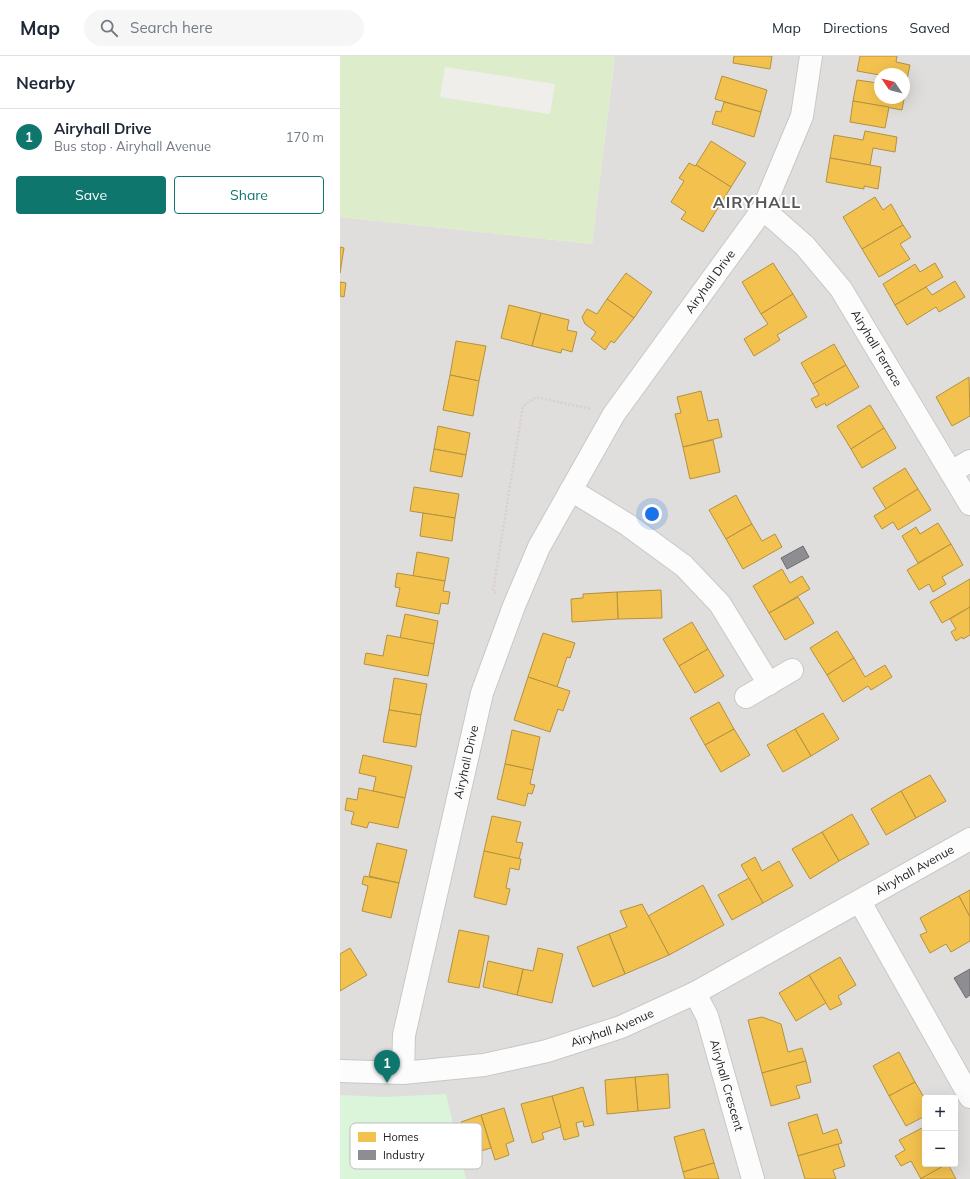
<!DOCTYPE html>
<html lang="en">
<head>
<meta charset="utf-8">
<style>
	body { margin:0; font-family:Mulish,sans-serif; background:#f6f6f7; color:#1f2937 }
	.controls { position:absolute; right:12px; bottom:12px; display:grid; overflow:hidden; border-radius:4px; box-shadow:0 4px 16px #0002 }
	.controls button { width:36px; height:36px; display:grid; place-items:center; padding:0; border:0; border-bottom:1px solid #e0e1e3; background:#fff; color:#1f2937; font:20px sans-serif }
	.compass { position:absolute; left:534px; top:12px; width:36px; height:36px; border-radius:50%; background:#fff; box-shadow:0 4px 16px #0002; rotate:305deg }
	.you { position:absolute; left:312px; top:458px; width:14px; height:14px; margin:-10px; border:3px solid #fff; border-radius:50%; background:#1a73e8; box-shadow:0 0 0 6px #1a73e833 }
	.badge { display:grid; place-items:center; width:26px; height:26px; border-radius:50%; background:#0f766e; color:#fff; font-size:13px; font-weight:700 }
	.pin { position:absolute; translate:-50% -33px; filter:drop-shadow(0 1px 2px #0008) }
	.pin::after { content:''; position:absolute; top:21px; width:14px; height:12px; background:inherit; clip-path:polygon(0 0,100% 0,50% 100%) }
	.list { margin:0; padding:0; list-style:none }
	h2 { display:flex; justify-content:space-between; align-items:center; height:52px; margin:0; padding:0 16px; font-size:17px }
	h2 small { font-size:13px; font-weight:400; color:#747a83 }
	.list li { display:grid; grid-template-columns:26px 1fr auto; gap:12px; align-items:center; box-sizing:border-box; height:56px; padding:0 16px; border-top:1px solid #e0e1e3 }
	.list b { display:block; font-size:15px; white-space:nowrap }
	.list p { margin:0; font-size:13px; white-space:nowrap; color:#747a83 }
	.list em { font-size:13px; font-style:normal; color:#747a83 }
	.actions { display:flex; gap:8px; padding:12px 16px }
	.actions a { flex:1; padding:9px 0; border:1px solid #0f766e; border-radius:4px; text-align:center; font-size:14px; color:#0f766e }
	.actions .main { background:#0f766e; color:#fff }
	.icon { flex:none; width:22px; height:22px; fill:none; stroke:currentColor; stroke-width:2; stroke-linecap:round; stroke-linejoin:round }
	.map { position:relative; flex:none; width:630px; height:1123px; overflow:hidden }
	header { display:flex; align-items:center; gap:24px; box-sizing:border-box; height:56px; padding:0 20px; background:#fff; border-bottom:1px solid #e0e1e3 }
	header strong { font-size:19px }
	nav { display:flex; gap:22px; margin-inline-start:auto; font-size:14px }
	.search { width:280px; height:36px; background:#f6f6f7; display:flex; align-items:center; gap:10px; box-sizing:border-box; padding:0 14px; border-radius:22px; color:#747a83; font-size:15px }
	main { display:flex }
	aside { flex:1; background:#fff }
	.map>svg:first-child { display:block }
	.residential { fill:#dfdedc; fill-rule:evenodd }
	.grass { fill:#ddeccb; fill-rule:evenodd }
	.park { fill:#daf5da }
	.homes { fill:#f2c14e; stroke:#b49141 }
	.industry { fill:#8d8d92; stroke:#6d6d70 }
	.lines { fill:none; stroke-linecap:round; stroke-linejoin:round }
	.minor-casing { stroke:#c9c8c7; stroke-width:24 }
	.path { stroke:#dccecd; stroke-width:2.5; stroke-dasharray:2 2; stroke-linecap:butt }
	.minor { stroke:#fdfcfc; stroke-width:22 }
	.labels { text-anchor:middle; stroke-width:4; stroke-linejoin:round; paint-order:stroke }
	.street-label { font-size:12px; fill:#222; stroke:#fff }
	.district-label { font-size:16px; font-weight:bold; letter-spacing:1px; fill:#555; stroke:#fff }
	.key { fill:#fff; stroke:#bdbdbd; stroke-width:1 }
	.key-label { font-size:11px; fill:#222 }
</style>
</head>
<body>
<header>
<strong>Map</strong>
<div class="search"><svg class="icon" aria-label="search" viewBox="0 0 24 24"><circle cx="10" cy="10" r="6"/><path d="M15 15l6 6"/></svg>Search here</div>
<nav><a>Map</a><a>Directions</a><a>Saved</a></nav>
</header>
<main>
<aside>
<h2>Nearby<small></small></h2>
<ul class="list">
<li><span class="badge">1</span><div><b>Airyhall Drive</b><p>Bus stop · Airyhall Avenue</p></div><em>170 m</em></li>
</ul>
<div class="actions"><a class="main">Save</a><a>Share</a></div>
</aside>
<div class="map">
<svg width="630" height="1123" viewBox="0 0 630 1123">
	<rect width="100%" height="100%" fill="#f0eeeb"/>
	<path class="residential" d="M275 0H630V1123H0V161L252 188ZM540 18H564V42H540ZM585 1042H615V1108H585Z"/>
	<path class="grass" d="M0 0H275L252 188 0 161ZM105 11 215 28 210 58 100 41Z"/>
	<path class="park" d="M106 1038 126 1123H0V1039L46 1041Z"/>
	<g class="homes">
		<path d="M394 0H432L430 13 393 7Z"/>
		<path d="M520 0H557L556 6 570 9 567 23H564V18L540 19 517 15Z"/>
		<path d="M382 20 427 34 421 56 375 43Z"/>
		<path d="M539 22H540V42H564V26L567 27 562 54 513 45 517 24 538 27Z"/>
		<path d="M513 45 549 51 545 72 510 66Z"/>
		<path d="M384 46 421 56 414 81 372 68 376 55 381 56Z"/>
		<path d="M525 75 557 81 555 96 533 92 530 109 490 102 494 79 523 84Z"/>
		<path d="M371 85 406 107 391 131 356 109Z"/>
		<path d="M490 102 541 111 538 133 524 130V133L486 126Z"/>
		<path d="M349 107 355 110 356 109 391 131 363 176 341 163 346 156 331 146 344 125 339 122Z"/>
		<path d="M535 141 543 154 551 148 563 169 522 193 503 161Z"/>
		<path d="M563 169 571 181 560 188 570 203 539 221 522 193Z"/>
		<path d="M0 191 4 192 0 217Z"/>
		<path d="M433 207 453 238 421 258 402 226Z"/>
		<path d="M595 207 603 221 555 249 543 228 575 208 580 216Z"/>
		<path d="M286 217 312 236 294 262 267 243Z"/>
		<path d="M615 225 625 241 599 256 596 251 567 269 555 249 586 231 592 239Z"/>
		<path d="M0 226 6 227 4 241 0 240Z"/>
		<path d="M453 238 467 261 437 279 440 284 414 300 404 283 428 268 421 258Z"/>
		<path d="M267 243 294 262 274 287 271 285 265 294 251 283 256 276 245 268 242 261 247 253 257 258Z"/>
		<path d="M169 249 201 257 192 290 161 282Z"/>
		<path d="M201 257 229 264 227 274 237 276 232 296 222 293 221 297 192 290Z"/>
		<path d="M116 285 146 290 139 325 110 319Z"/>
		<path d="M494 288 506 309 473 328 461 307Z"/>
		<path d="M506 309 519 331 486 350 485 347 476 352 471 343 479 339 473 328Z"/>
		<path d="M110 319 139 325 133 360 103 354Z"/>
		<path d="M629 321 630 360 612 370 596 341Z"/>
		<path d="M361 335 368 365 378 363 382 381 343 391 335 358 341 357 337 341Z"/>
		<path d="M530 349 544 372 511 393 497 370Z"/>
		<path d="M98 370 130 377 126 399 94 393Z"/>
		<path d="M544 372 556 392 522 412 511 393Z"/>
		<path d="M373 384 380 416 350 423 343 391Z"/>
		<path d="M94 393 126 399 122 421 90 415Z"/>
		<path d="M565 412 578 433 546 453 533 432Z"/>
		<path d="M74 431 119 438 115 462 70 455Z"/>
		<path d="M578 433 591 454 558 474 553 466 542 473 534 460Z"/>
		<path d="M396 439 412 468 386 483 369 454Z"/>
		<path d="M83 457 115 462 112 485 80 480Z"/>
		<path d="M598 467 611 488 578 507 562 480 576 471 580 478Z"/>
		<path d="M412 468 422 485 435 478 442 491 403 513 386 483Z"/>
		<path d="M611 488 623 509 602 521 606 528 593 536 589 528 579 534 567 514Z"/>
		<path d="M77 496 109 502 105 525 73 520Z"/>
		<path d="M442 513 450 527 462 520 470 533 429 557 413 530Z"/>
		<path d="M57 517 105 525 103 535 110 536 108 548 101 547 99 558 56 550 60 532 55 531Z"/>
		<path d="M630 523V551L602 567 590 546Z"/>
		<path d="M321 534 322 562 278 563 277 536Z"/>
		<path d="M277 536 278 563 232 566 231 543 243 542V538Z"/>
		<path d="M458 541 474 567 445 584 429 557Z"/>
		<path d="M630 551V579L623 583 622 581 616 585 611 576 616 573 610 563Z"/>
		<path d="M65 558 98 565 94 588 60 582Z"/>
		<path d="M352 566 368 593 339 610 323 583Z"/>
		<path d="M497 575 514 602 487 619 470 592Z"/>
		<path d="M203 577 235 587 230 602 227 601 217 631 188 621Z"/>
		<path d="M47 579 94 588 88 620 24 608 26 597 43 600Z"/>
		<path d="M368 593 384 620 355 637 339 610Z"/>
		<path d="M514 602 525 621 545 609 552 621 531 634 528 630 503 646 487 619Z"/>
		<path d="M188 621 230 635 223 655 218 653 210 676 174 664Z"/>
		<path d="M54 622 87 628 81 659 49 654Z"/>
		<path d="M379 646 394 673 365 689 350 662Z"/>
		<path d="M49 654 81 659 76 691 43 686Z"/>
		<path d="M483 657 499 683 471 700 455 673Z"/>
		<path d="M394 673 410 699 381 716 365 689Z"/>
		<path d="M455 673 471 700 443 716 427 689Z"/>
		<path d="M172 674 200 681 193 714 165 708Z"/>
		<path d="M23 699 72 710 65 742 33 735 36 721 19 717Z"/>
		<path d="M165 708 193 714 190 728 195 729 192 738 188 737 185 750 157 743Z"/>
		<path d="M590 719 606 745 576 762 561 735Z"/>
		<path d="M19 732 65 742 58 772 29 766 27 772 11 768 14 756 5 754 7 742 17 744Z"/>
		<path d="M561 735 576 762 546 779 531 753Z"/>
		<path d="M512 758 529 788 499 805 482 776Z"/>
		<path d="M152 760 181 766 176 786 183 787 179 803 144 795Z"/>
		<path d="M482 776 499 805 470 823 452 793Z"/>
		<path d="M37 787 67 794 59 827 29 820Z"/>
		<path d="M144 795 181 803 179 814 170 812 166 832 170 833 166 849 134 841Z"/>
		<path d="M415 801 422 815 439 805 453 830 423 847 401 809Z"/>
		<path d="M24 820 59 827 51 862 22 855 28 830 22 828Z"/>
		<path d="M409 822 423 847 392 864 378 839Z"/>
		<path d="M363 829 384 869 329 899 308 860Z"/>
		<path d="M630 834V861L619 840Z"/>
		<path d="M619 840 630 861V885L611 896 606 888 590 897 580 879 587 876 580 862Z"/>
		<path d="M302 848 329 899 285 918 269 878 287 871 280 855Z"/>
		<path d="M119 874 149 880 139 932 108 926Z"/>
		<path d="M269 878 285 918 253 931 237 891Z"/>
		<path d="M10 892 27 919 0 935V898Z"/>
		<path d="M198 892 223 898 212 947 177 939 183 913 193 915Z"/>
		<path d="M500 901 516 929 498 940 502 948 490 954 469 919Z"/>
		<path d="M148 905 183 913 177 939 143 931Z"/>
		<path d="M469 919 486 947 456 965 439 937Z"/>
		<path d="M422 961 441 968 448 996 462 992 466 1005 422 1017 408 964Z"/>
		<path d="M559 996 575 1026 549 1040 533 1010Z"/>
		<path d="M466 1005 471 1026 456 1030 460 1042 431 1050 422 1017Z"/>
		<path d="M328 1018 330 1052 298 1055 295 1021Z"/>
		<path d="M295 1021 298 1055 267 1058 265 1024Z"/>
		<path d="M575 1026 585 1043V1060L566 1070 549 1040Z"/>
		<path d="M243 1031 254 1069 244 1071 243 1065 236 1067 239 1080 224 1084 212 1040Z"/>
		<path d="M212 1040 221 1071 202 1077 204 1083 192 1087 181 1048Z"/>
		<path d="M164 1052 174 1085 166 1088 169 1099 155 1104 141 1059Z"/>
		<path d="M477 1058 483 1078 497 1073 502 1087 458 1100 448 1067Z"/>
		<path d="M141 1059 151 1092 131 1098 121 1066Z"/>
		<path d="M582 1072 585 1076V1108H607L581 1123 571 1105 561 1110 555 1100 565 1094 559 1084Z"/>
		<path d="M364 1073 374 1107 343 1116 334 1081Z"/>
		<path d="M498 1088 505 1110 493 1114 496 1123H465L458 1100Z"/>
		<path d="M374 1107 379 1123H345L343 1116Z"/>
		<path d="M608 1108 616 1123H580L607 1108Z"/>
	</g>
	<g class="industry">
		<path d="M463 490 469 501 447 513 441 502Z"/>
		<path d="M630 913V939L626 942 614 922Z"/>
	</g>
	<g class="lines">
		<defs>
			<g id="minor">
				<path id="s1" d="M423 153 465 190 501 233 630 448"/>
				<path d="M611 416 630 405"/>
				<path d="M231 434 288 469 344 510 380 548 429 628"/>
				<path d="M406 641 452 614"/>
				<path d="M520 846 630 1041"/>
				<path id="s2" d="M355 937 367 960 413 1123"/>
				<path id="s3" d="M0 1015 63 1017 144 1009 207 995 281 971 355 937 630 783"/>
				<path id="s4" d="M63 1017 64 979 142 637 174 550 199 491 274 358 423 153 462 60 471 0"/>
			</g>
		</defs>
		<use href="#minor" class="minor-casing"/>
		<path class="path" d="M156 537 153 535 183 350 196 341 251 353"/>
		<use href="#minor" class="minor"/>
	</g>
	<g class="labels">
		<g class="street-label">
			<text dy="4" stroke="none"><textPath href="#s4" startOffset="862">Airyhall Drive</textPath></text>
			<text dy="4" stroke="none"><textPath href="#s1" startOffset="181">Airyhall Terrace</textPath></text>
			<text dy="4" stroke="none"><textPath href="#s4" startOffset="318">Airyhall Drive</textPath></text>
			<text dy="4" stroke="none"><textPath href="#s3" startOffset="620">Airyhall Avenue</textPath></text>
			<text dy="4" stroke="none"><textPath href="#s3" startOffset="278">Airyhall Avenue</textPath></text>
			<text dy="4" stroke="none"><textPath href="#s2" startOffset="98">Airyhall Crescent</textPath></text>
		</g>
		<g class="district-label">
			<text x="417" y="152">AIRYHALL</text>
		</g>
	</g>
	<rect x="10" y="1067" width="132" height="46" rx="6" class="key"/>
	<rect x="18" y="1076" width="18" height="10" fill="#f2c14e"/>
	<rect x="18" y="1094" width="18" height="10" fill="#8d8d92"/>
	<g class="key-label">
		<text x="43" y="1085">Homes</text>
		<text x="43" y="1103">Industry</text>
	</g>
</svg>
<div class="controls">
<button>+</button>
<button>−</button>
</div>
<svg class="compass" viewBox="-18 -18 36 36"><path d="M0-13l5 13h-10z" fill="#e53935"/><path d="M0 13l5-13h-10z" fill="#747a83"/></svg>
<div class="you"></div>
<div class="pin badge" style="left:47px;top:1027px">1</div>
</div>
</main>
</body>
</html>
